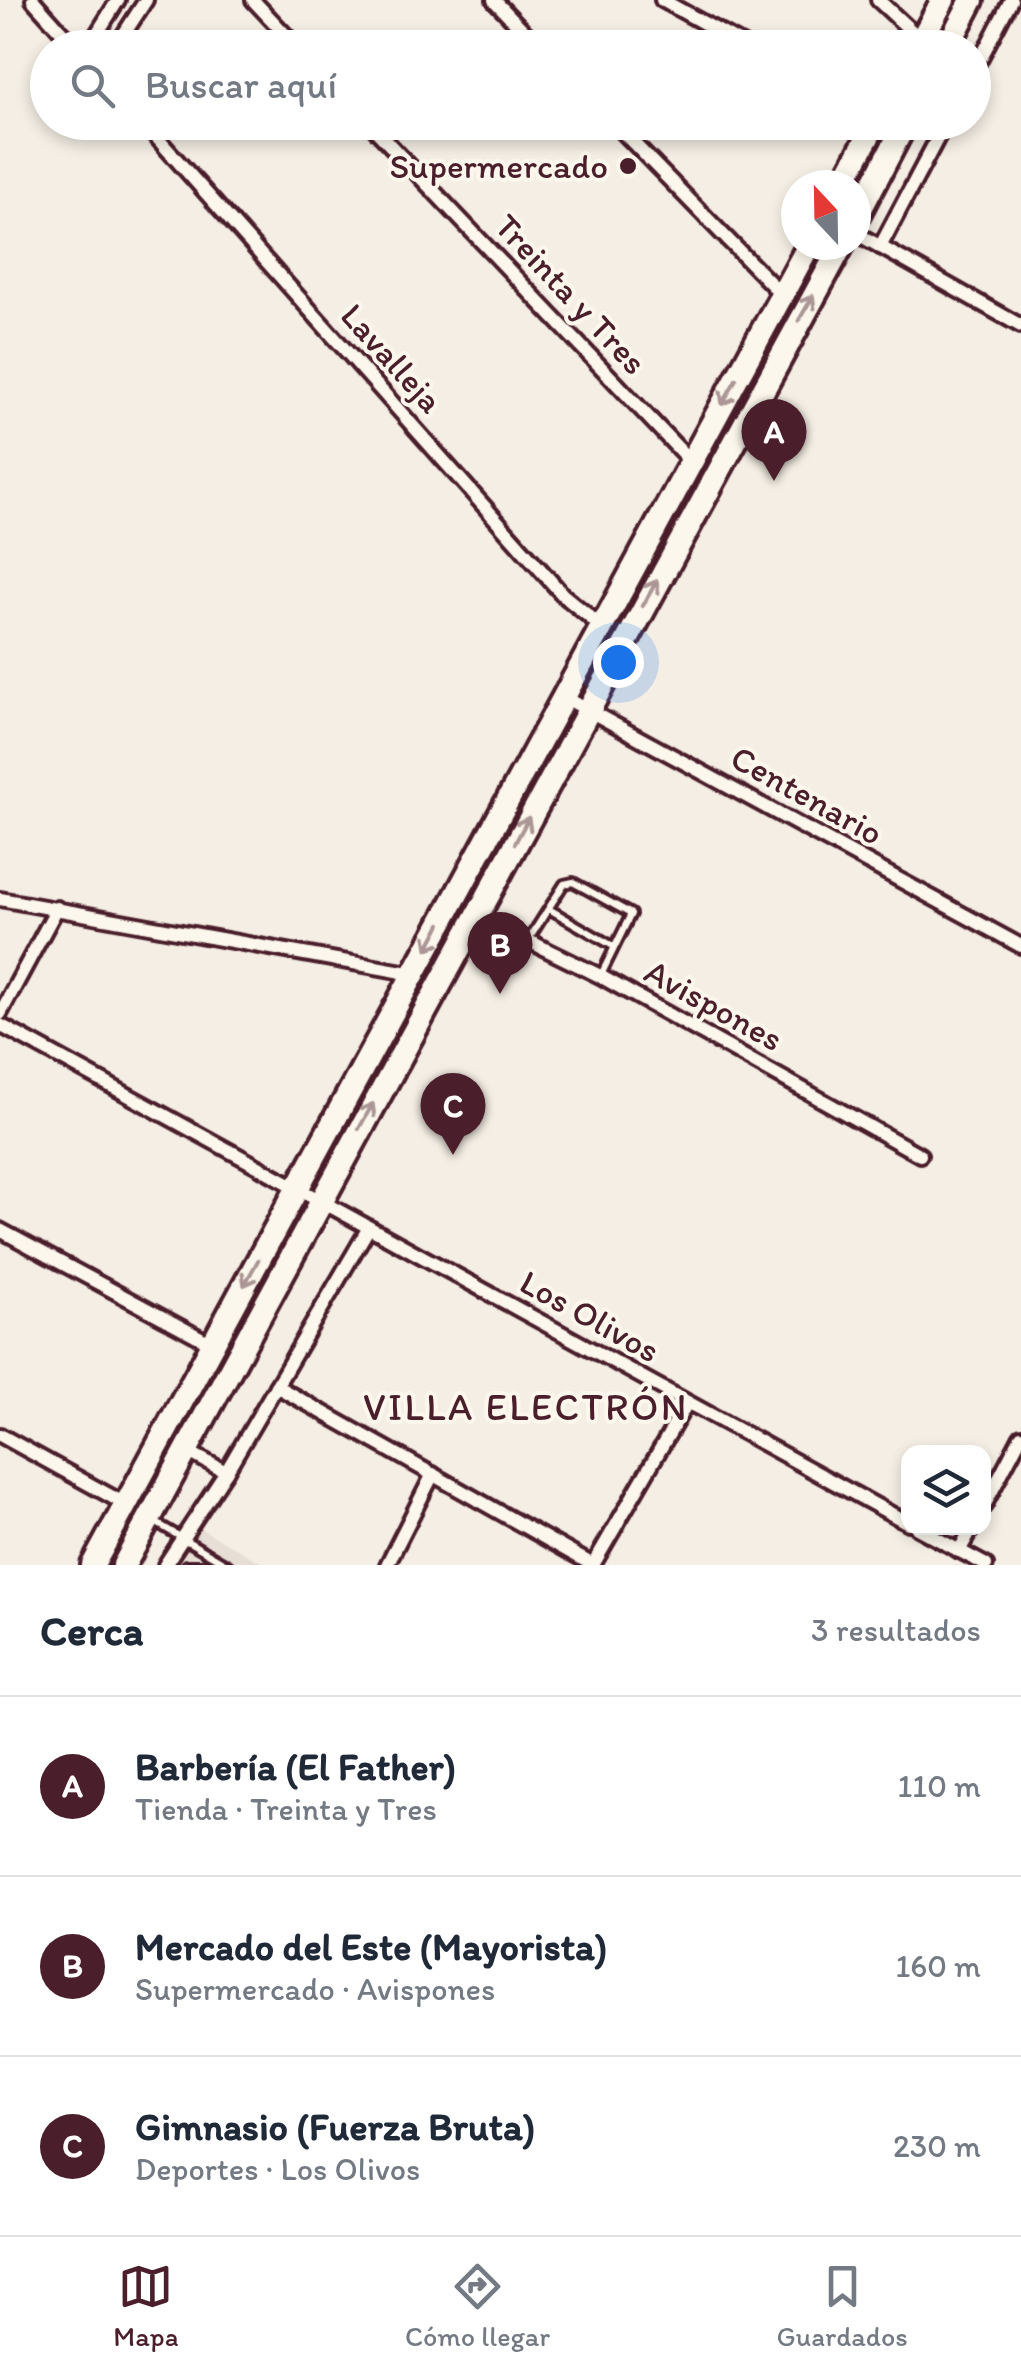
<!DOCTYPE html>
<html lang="es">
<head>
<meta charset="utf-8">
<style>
	body { margin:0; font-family:Itim,sans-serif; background:#f2f2f3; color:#1f2937 }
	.controls { position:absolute; right:30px; bottom:30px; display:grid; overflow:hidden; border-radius:20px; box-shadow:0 5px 15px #0003 }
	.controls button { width:90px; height:90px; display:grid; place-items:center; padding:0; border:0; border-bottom:2px solid #e0e1e3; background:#fff; color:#1f2937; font:50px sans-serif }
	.compass { position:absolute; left:781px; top:170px; width:90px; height:90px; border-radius:50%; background:#fff; box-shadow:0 5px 15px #0003; rotate:338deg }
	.you { position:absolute; left:618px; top:662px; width:35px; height:35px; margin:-25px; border:8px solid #fff; border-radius:50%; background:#1a73e8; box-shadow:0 0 0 15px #1a73e833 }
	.badge { display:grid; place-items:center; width:65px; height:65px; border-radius:50%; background:#4a1f2b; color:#fff; font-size:32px; font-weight:700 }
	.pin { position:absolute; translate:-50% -82px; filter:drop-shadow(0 2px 5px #0008) }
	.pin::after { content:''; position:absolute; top:52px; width:35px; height:30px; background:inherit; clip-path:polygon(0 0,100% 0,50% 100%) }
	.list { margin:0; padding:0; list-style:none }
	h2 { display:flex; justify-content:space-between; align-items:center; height:130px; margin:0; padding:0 40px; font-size:42px }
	h2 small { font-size:32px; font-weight:400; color:#747a83 }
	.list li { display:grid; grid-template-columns:65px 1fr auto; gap:30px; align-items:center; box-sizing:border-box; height:180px; padding:0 40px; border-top:2px solid #e0e1e3 }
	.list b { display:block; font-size:38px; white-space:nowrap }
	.list p { margin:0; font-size:32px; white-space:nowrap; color:#747a83 }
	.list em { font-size:32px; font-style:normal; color:#747a83 }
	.icon { flex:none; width:55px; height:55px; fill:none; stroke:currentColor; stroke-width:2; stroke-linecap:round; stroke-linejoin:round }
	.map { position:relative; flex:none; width:1021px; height:1565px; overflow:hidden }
	.search { position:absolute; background:#fff; box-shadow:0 5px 15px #0003; left:30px; right:30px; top:30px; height:110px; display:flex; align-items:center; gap:25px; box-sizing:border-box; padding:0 35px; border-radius:55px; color:#747a83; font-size:38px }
	.sheet { height:670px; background:#fff }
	nav { display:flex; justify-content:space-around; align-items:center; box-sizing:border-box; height:140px; border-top:2px solid #e0e1e3; background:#fff; font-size:28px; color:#747a83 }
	nav a { display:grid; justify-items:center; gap:5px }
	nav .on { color:#4a1f2b }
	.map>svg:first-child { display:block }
	.built { fill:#e7dfd6 }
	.green { fill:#dbd0c9; stroke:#92787a; stroke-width:2.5 }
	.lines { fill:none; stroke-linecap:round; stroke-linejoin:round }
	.lane-casing { stroke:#4a1f2b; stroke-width:14 }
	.street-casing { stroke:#4a1f2b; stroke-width:20 }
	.highway-casing { stroke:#4a1f2b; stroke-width:30 }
	.lane { stroke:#fbf7ec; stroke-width:6 }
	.street { stroke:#fbf7ec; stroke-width:12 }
	.highway { stroke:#fbf7ec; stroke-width:22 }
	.oneway { stroke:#ab9695 }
	.poi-dot { fill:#4a1f2b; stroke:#fbf7ec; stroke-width:4 }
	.labels { text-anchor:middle; stroke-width:8; stroke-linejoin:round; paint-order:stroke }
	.poi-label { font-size:35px; fill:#4a1f2b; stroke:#fbf7ec; text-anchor:end }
	.street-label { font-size:35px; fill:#4a1f2b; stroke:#fbf7ec }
	.neighbourhood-label { font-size:38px; letter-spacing:2.5px; fill:#4a1f2b; stroke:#fbf7ec }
</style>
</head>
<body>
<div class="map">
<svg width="1021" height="1565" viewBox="0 0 1021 1565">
	<rect width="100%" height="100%" fill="#f4eee4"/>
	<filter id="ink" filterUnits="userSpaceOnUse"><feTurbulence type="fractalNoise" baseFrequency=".01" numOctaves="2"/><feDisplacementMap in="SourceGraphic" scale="20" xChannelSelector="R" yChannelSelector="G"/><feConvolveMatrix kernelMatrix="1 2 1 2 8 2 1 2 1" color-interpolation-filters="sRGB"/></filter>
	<g filter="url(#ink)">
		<path class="built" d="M194 1525 266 1565H172Z"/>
		<g class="green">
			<path d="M819 245H829L592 681 680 503Z"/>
			<path d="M553 743 552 756 329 1161 397 1035 423 974Z"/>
			<path d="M232 1330 200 1404 113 1565H102Z"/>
		</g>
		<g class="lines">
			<defs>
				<g id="lane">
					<path d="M549 909 613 946"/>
					<path d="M529 939 564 884 573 882 631 914 601 975"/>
					<path d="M155 1522 228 1565"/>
					<path d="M186 1565H202"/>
				</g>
				<g id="street">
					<path d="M33 0 76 48"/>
					<path d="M253 0 298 48"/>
					<path d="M494 0 540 48"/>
					<path d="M662 0 749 48"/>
					<path d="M878 0 921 40"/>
					<path d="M88 48 118 0"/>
					<path d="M115 48 146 0"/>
					<path d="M974 71 1011 0"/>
					<path d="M143 122 563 595 602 627"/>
					<path d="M368 122 691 462"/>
					<path d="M613 122 782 295"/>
					<path d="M856 233 1021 326"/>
					<path d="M880 247 946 122"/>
					<path d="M564 697 1021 946"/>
					<path d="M0 899 414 974"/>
					<path d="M476 915 600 976 920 1155"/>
					<path d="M0 1014 57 908"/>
					<path d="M0 1025 908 1523"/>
					<path d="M0 1230 212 1344"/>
					<path d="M276 1386 593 1565"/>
					<path d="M0 1435 125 1504"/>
					<path d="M185 1450 226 1472"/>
					<path d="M984 1506 1021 1436"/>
					<path d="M917 1528 986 1565"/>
					<path d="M959 1551 972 1528"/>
					<path d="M165 1565 226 1472 368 1229"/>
					<path d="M387 1565 433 1474"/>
					<path d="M593 1565 687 1403"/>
				</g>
				<g id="highway">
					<path d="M917 48 943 0"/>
					<path d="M947 48 972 0"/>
					<path d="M842 185 876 122"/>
					<path d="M856 218 906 122"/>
					<path d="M93 1565 809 245"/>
					<path d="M124 1565 842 245"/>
				</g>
			</defs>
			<use href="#lane" class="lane-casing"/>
			<use href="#street" class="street-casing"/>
			<use href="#highway" class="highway-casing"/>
			<use href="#lane" class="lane"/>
			<use href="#street" class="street"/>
			<use href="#highway" class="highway"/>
		</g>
		<defs><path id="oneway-shaft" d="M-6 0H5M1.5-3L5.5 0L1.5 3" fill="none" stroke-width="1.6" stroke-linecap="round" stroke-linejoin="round" transform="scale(2.5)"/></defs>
		<g class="oneway">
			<use href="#oneway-shaft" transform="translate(806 308) rotate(-60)"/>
			<use href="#oneway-shaft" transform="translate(729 392) rotate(119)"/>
			<use href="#oneway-shaft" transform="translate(650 593) rotate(-61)"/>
			<use href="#oneway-shaft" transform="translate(522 830) rotate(-62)"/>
			<use href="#oneway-shaft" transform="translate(434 937) rotate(118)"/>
			<use href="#oneway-shaft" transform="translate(366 1116) rotate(-61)"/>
			<use href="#oneway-shaft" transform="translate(251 1273) rotate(119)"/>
		</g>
	</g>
	<circle class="poi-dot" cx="628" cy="166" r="10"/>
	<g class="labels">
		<g class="poi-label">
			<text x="608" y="178">Supermercado</text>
		</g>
		<g class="street-label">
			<text transform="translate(571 294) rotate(47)" y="12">Treinta y Tres</text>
			<text transform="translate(392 358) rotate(48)" y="12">Lavalleja</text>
			<text transform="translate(807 795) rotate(29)" y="12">Centenario</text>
			<text transform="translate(714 1005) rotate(29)" y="12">Avispones</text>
			<text transform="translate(590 1316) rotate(29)" y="12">Los Olivos</text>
		</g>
		<g class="neighbourhood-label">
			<text x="526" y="1420">VILLA ELECTRÓN</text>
		</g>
	</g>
</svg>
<div class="controls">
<button><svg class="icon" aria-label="layers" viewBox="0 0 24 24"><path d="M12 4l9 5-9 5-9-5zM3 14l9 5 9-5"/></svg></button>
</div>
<svg class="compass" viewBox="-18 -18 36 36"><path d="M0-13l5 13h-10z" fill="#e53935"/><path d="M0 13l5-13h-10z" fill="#747a83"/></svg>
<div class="you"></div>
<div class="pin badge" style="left:774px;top:481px">A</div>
<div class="pin badge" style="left:500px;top:994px">B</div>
<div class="pin badge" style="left:453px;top:1155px">C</div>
<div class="search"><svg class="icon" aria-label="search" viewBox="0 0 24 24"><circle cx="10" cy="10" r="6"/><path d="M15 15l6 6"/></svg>Buscar aquí</div>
</div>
<section class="sheet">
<h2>Cerca<small>3 resultados</small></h2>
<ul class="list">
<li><span class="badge">A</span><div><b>Barbería (El Father)</b><p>Tienda · Treinta y Tres</p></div><em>110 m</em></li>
<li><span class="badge">B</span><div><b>Mercado del Este (Mayorista)</b><p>Supermercado · Avispones</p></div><em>160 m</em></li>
<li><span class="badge">C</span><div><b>Gimnasio (Fuerza Bruta)</b><p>Deportes · Los Olivos</p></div><em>230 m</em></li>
</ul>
</section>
<nav>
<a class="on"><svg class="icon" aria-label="map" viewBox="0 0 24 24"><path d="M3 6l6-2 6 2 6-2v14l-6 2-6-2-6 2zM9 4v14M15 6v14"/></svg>Mapa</a>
<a><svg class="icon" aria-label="directions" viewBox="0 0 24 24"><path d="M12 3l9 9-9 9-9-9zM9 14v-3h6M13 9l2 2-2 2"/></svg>Cómo llegar</a>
<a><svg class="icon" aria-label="saved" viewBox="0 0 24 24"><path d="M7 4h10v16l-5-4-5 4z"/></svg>Guardados</a>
</nav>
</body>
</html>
